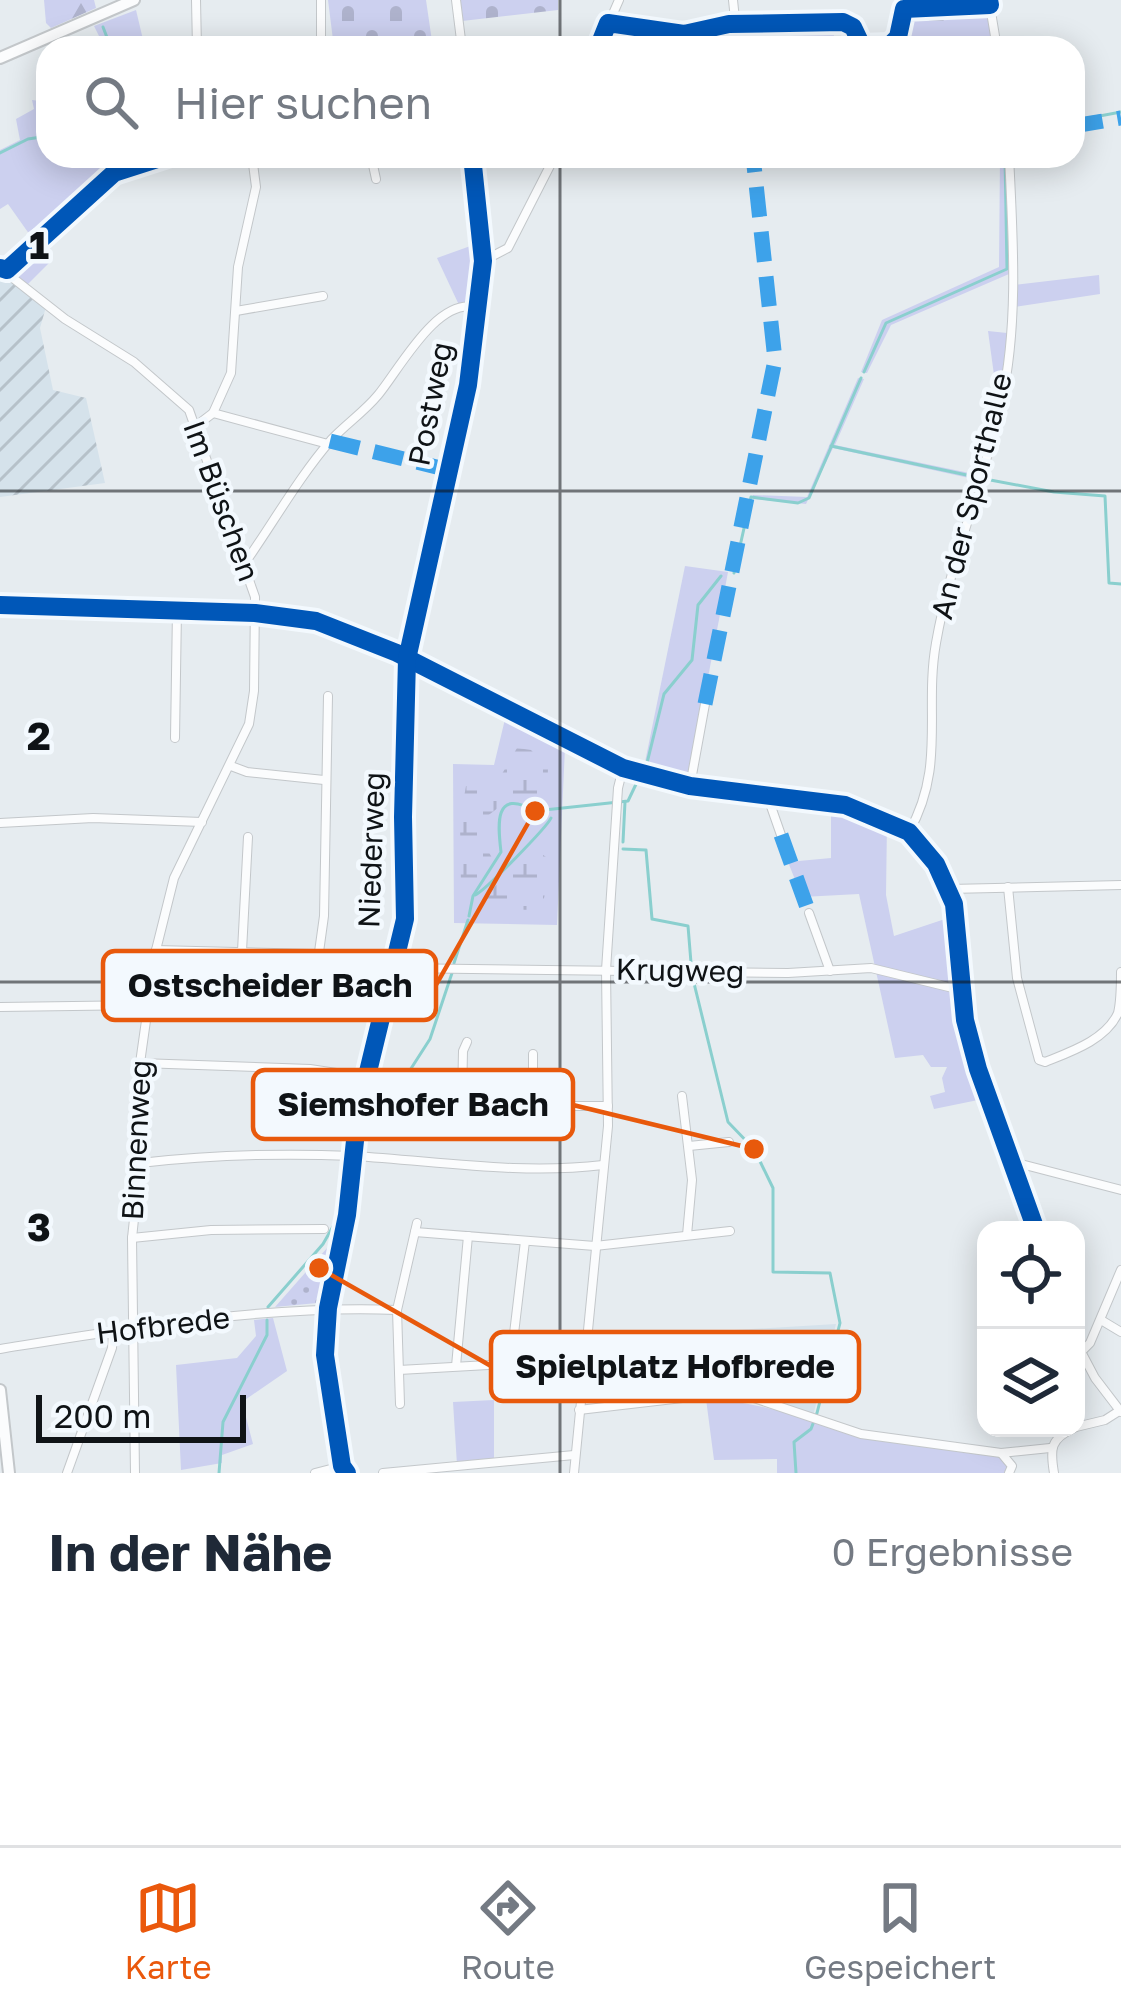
<!DOCTYPE html>
<html lang="de">
<head>
<meta charset="utf-8">
<style>
	body { margin:0; font-family:"Golos Text",sans-serif; background:#f6f6f7; color:#1f2937 }
	.controls { position:absolute; right:36px; bottom:36px; display:grid; overflow:hidden; border-radius:24px; box-shadow:0 6px 30px #0003 }
	.controls button { width:108px; height:108px; display:grid; place-items:center; padding:0; border:0; border-bottom:3px solid #e0e1e3; background:#fff; color:#1f2937; font:60px sans-serif }
	.scale { position:absolute; left:36px; bottom:30px; width:210px; box-sizing:border-box; padding-left:12px; border:6px solid #0f1316; border-top:0; font-size:33px; line-height:42px; white-space:nowrap; color:#0f1316; -webkit-text-stroke:9px #f3f9fe; paint-order:stroke }
	.list { margin:0; padding:0; list-style:none }
	h2 { display:flex; justify-content:space-between; align-items:center; height:156px; margin:0; padding:0 48px; font-size:51px }
	h2 small { font-size:39px; font-weight:400; color:#747a83 }
	.icon { flex:none; width:66px; height:66px; fill:none; stroke:currentColor; stroke-width:2; stroke-linecap:round; stroke-linejoin:round }
	.map { position:relative; flex:none; width:1121px; height:1473px; overflow:hidden }
	.search { position:absolute; background:#fff; box-shadow:0 6px 30px #0003; left:36px; right:36px; top:36px; height:132px; display:flex; align-items:center; gap:30px; box-sizing:border-box; padding:0 42px; border-radius:36px; color:#747a83; font-size:45px }
	.sheet { height:372px; background:#fff }
	nav { display:flex; justify-content:space-around; align-items:center; box-sizing:border-box; height:168px; border-top:3px solid #e0e1e3; background:#fff; font-size:33px; color:#747a83 }
	nav a { display:grid; justify-items:center; gap:6px }
	nav .on { color:#ea580c }
	.map>svg:first-child { display:block }
	.built { fill:#d5e2eb }
	.industrial { fill:url(#industrial-furrows) }
	.green { fill:#ccd0ef }
	.forest { fill:url(#forest-firs) }
	.wetland { fill:url(#wetland-marsh) }
	.cemetery { fill:url(#cemetery-stones) }
	.park { fill:url(#park-dots) }
	.lines { fill:none; stroke-linecap:round; stroke-linejoin:round }
	.stream { stroke:#8acfce; stroke-width:3 }
	.minor-casing { stroke:#c3c7ca; stroke-width:10 }
	.major-casing { stroke:#c3c7ca; stroke-width:14 }
	.minor { stroke:#fbfcfd; stroke-width:8 }
	.major { stroke:#fbfcfd; stroke-width:10 }
	.quiet { stroke:#3da2ea; stroke-width:15; stroke-dasharray:30 15; stroke-linecap:butt }
	.cycleway-casing { stroke:#f3f9fe; stroke-width:26 }
	.cycleway { stroke:#0057b8; stroke-width:18 }
	.grid { fill:none; stroke:#0f1316; stroke-width:3; stroke-opacity:0.55 }
	.labels { text-anchor:middle; stroke-width:9; stroke-linejoin:round; paint-order:stroke }
	.street-label { font-size:30px; fill:#0f1316; stroke:#f3f9fe }
	.grid-label { font-size:39px; text-anchor:middle; font-weight:bold; fill:#0f1316; stroke:#f3f9fe; stroke-width:9; stroke-linejoin:round; paint-order:stroke }
	.leader { fill:none; stroke:#e8590c; stroke-width:4.5 }
	.callout-dot { fill:#e8590c; stroke:#f3f9fe; stroke-width:4.5 }
	.callout { fill:#f3f9fe; stroke:#e8590c; stroke-width:4.5 }
	.callout-label { font-size:33px; text-anchor:middle; font-weight:bold; fill:#0f1316 }
</style>
</head>
<body>
<div class="map">
<svg width="1121" height="1473" viewBox="0 0 1121 1473">
	<defs>
		<pattern id="industrial-furrows" width="10" height="10" patternUnits="userSpaceOnUse" patternTransform="scale(3)"><rect width="10" height="10" fill="#d5e2eb"/><path d="M-1 1l2-2M0 10L10 0M9 11l2-2" fill="none" stroke="#b6c1c9"/></pattern>
		<pattern id="forest-firs" width="22" height="20" patternUnits="userSpaceOnUse" patternTransform="scale(3)"><rect width="22" height="20" fill="#ccd0ef"/><path d="M5 1l3.5 6h-7zM16 11l3.5 6h-7z" fill="#aeb2cc"/></pattern>
		<pattern id="wetland-marsh" width="20" height="14" patternUnits="userSpaceOnUse" patternTransform="scale(3)"><rect width="20" height="14" fill="#ccd0ef"/><path d="M1 5h8M5 5V1M11 12h8M15 12V8" fill="none" stroke="#aeb2cc"/></pattern>
		<pattern id="cemetery-stones" width="16" height="16" patternUnits="userSpaceOnUse" patternTransform="scale(3)"><rect width="16" height="16" fill="#ccd0ef"/><path d="M2 7V4a2 2 0 0 1 4 0v3zM10 15v-3a2 2 0 0 1 4 0v3z" fill="#aeb2cc"/></pattern>
		<pattern id="park-dots" width="8" height="8" patternUnits="userSpaceOnUse" patternTransform="scale(3)"><rect width="8" height="8" fill="#ccd0ef"/><path d="M2 2h.1M6 6h.1" fill="none" stroke="#aeb2cc" stroke-width="1.8" stroke-linecap="round"/></pattern>
	</defs>
	<rect width="100%" height="100%" fill="#e6ecf0"/>
	<path class="built" d="M836 1324 812 1420 748 1400 730 1399 718 1331Z"/>
	<g class="industrial">
		<path d="M614 30 681 37 679 48H602L608 33Z"/>
		<path d="M0 267 27 285 46 307 40 328 53 390 86 398 105 483 0 497Z"/>
	</g>
	<g class="green">
		<path d="M904 0H986L994 48H884L896 43Z"/>
		<path d="M136 10 145 48H105L94 26Z"/>
		<path d="M833 25 835 48H788L787 26Z"/>
		<path d="M32 100 48 102V156H129L130 163 96 184 38 247 53 259 27 285 9 269 37 245 8 204 0 209V150L20 140 16 119 34 109Z"/>
		<path d="M1000 156H1007L1009 274 891 325 867 373 861 372 882 320 999 267Z"/>
		<path d="M476 244 475 299 459 305 437 258Z"/>
		<path d="M1099 275 1100 294 1014 307V285Z"/>
		<path d="M988 331 1007 333 1000 397H997Z"/>
		<path d="M858 378 864 379 835 445 979 475 978 480 833 448 806 504 753 499V495L807 497Z"/>
		<path d="M685 566 728 572 689 778 644 767Z"/>
		<path d="M506 715 565 747 557 925 454 923 453 764 494 765Z"/>
		<path d="M831 805 887 822 886 895 894 936 948 918 961 1026 983 1099 934 1109 930 1096 945 1092 942 1078 947 1067H931L923 1055 895 1058 859 894 802 897 788 862 831 858Z"/>
		<path d="M273 1318 287 1371 242 1402 253 1444 222 1455V1463L181 1470 176 1365 237 1358 256 1336 254 1320Z"/>
		<path d="M706 1399C760 1401 809 1421 862 1432 912 1442 962 1447 1013 1450L1005 1473H777V1459L714 1460Z"/>
		<path d="M494 1400V1463L457 1465 453 1402Z"/>
	</g>
	<g class="forest">
		<path d="M44 0H94L96 8 51 28 46 23Z"/>
		<path d="M913 8 945 9 941 43H896L903 14Z"/>
	</g>
	<g class="wetland">
		<path d="M517 748 531 750 548 768 547 792 522 802 507 801 486 817 484 843 492 858 471 892 465 893 461 888 460 819 466 786H495Z"/>
		<path d="M532 847 546 857 547 886 541 910 483 909 482 903C496 887 516 854 532 847Z"/>
	</g>
	<g class="cemetery">
		<path d="M328 0H426L433 48H334Z"/>
		<path d="M460 0H558V10L462 21Z"/>
	</g>
	<path class="park" d="M335 1239 323 1297 317 1303 275 1307Z"/>
	<g class="lines">
		<g class="stream">
			<path d="M103 27 111 48"/>
			<path d="M1073 121 1121 112"/>
			<path d="M0 153 28 139 48 136"/>
			<path d="M864 372 886 323 1007 269 1005 156"/>
			<path d="M831 446 976 477"/>
			<path d="M985 479 1054 492 1105 496 1109 583 1121 584"/>
			<path d="M734 573 751 497 798 503 809 498 861 378"/>
			<path d="M646 767 664 694 692 660 698 605 721 576"/>
			<path d="M623 842 625 802"/>
			<path d="M623 849 646 850 652 919 688 926 692 975 728 1122 754 1149 773 1188V1272L830 1273 840 1323 817 1413 811 1429 794 1442 796 1473"/>
			<path d="M475 895C484 892 547 827 551 818"/>
			<path d="M469 916 473 896 501 852C498 826 493 787 535 811L628 801 638 780"/>
			<path d="M454 963 468 920"/>
			<path d="M358 1151 366 1113 403 1081 430 1039 452 973"/>
			<path d="M268 1307 323 1244 335 1223 344 1167"/>
			<path d="M219 1473 223 1422 267 1335V1320"/>
		</g>
		<defs>
			<g id="minor">
				<path d="M196 0 197 48"/>
				<path d="M456 0 462 48"/>
				<path d="M733 0 738 48"/>
				<path d="M989 0 997 48"/>
				<path d="M608 23 684 34 729 24 843 22 853 27 862 46 895 42 901 14 912 6 990 5"/>
				<path d="M321 48V0"/>
				<path d="M532 48H561"/>
				<path d="M598 48 619 0"/>
				<path d="M371 156 376 179"/>
				<path d="M483 261 508 248 555 156"/>
				<path d="M0 268 65 319 134 362 189 410 255 597 254 691 249 724 174 878 156 950 140 1063V1163L132 1238 135 1473"/>
				<path d="M7 270 114 173 167 156"/>
				<path d="M236 311 323 296"/>
				<path d="M213 413 328 444"/>
				<path d="M196 426 213 413 231 373 238 267 256 187 252 156"/>
				<path d="M245 563C273 523 299 477 331 440 346 424 364 412 378 395 399 370 438 295 477 308"/>
				<path d="M0 605 255 613 316 621 397 653 623 768 690 786 845 805 909 832 936 864 954 904 965 1020 978 1069 1036 1230"/>
				<path d="M175 738 177 610"/>
				<path d="M231 766 247 772 324 780"/>
				<path d="M690 786 705 704"/>
				<path d="M767 795 781 835"/>
				<path d="M0 823 93 818 202 822"/>
				<path d="M909 832C946 766 924 711 936 643 950 562 983 484 1001 404 1019 325 1013 237 1009 156"/>
				<path d="M1008 887 1017 978 1039 1060 1045 1062C1070 1052 1106 1040 1118 1013 1121 1001 1121 985 1121 972"/>
				<path d="M949 889 1121 885"/>
				<path d="M809 913 830 971"/>
				<path d="M156 950 396 956"/>
				<path d="M242 951 248 837"/>
				<path d="M319 952 324 916 328 696"/>
				<path d="M395 968 788 973 871 968 961 990"/>
				<path d="M0 1007 146 1005"/>
				<path d="M140 1063 310 1069 369 1078"/>
				<path d="M422 1096 416 1086 409 1085 407 1093 415 1096 533 1106H608"/>
				<path d="M682 1096 692 1180 687 1235"/>
				<path d="M462 1100 463 1051 467 1042"/>
				<path d="M533 1106V1054"/>
				<path d="M689 1146 729 1142"/>
				<path d="M140 1163C210 1155 283 1153 353 1156 438 1161 519 1175 603 1165"/>
				<path d="M1013 1166 1021 1164 1121 1190"/>
				<path d="M415 1232 595 1246 730 1231"/>
				<path d="M132 1238 211 1230 324 1229"/>
				<path d="M1101 1320 1121 1332"/>
				<path d="M1076 1342 1095 1378 1121 1412"/>
				<path d="M0 1349C131 1328 264 1305 397 1310"/>
				<path d="M1081 1352 1090 1343 1121 1270"/>
				<path d="M456 1366 468 1236"/>
				<path d="M399 1370 506 1364 511 1359 525 1241"/>
				<path d="M400 1404 397 1310 417 1223"/>
				<path d="M579 1410 708 1395H745L861 1434 1001 1453 1050 1448"/>
				<path d="M1076 1427 1105 1420 1119 1411"/>
				<path d="M1002 1454 1012 1466 1009 1473"/>
				<path d="M67 1473 112 1348 113 1331"/>
				<path d="M315 1473 342 1466"/>
				<path d="M347 1473 342 1466 325 1355 328 1308 347 1215 358 1113 405 919 403 817 407 659 468 385 483 261 472 156"/>
				<path d="M383 1473 574 1455"/>
				<path d="M574 1473 608 1126 606 970 618 788 623 768"/>
				<path d="M1054 1473C1050 1449 1050 1439 1074 1428"/>
			</g>
			<g id="major">
				<path d="M0 58 134 0"/>
				<path d="M0 1390 9 1473"/>
			</g>
		</defs>
		<use href="#minor" class="minor-casing"/>
		<use href="#major" class="major-casing"/>
		<use href="#minor" class="minor"/>
		<use href="#major" class="major"/>
		<g class="quiet">
			<path d="M1073 126 1121 118"/>
			<path d="M330 441 449 470"/>
			<path d="M705 704 775 360 753 156"/>
			<path d="M781 835 809 913"/>
		</g>
		<defs>
			<g id="cycleway">
				<path d="M598 48 608 23 684 34 729 24 843 22 853 27 862 46 890 45 898 37 904 9 990 5 989 0"/>
				<path d="M0 268 7 270 114 173 167 156"/>
				<path d="M0 605 255 613 316 621 397 653 623 768 690 786 845 805 909 832 936 864 954 904 965 1020 978 1069 1036 1230"/>
				<path d="M347 1473 342 1466 325 1355 328 1308 347 1215 358 1113 405 919 403 817 407 659 468 385 483 261 472 156"/>
			</g>
		</defs>
		<use href="#cycleway" class="cycleway-casing"/>
		<use href="#cycleway" class="cycleway"/>
	</g>
	<path class="grid" d="M560 0V48M560 156V1473M0 491H1121M0 982H1121"/>
	<g class="labels">
		<g class="street-label">
			<text transform="translate(431 404) rotate(-79)" y="10">Postweg</text>
			<text transform="translate(972 496) rotate(-76)" y="10">An der Sporthalle</text>
			<text transform="translate(221 501) rotate(70)" y="10">Im Büschen</text>
			<text transform="translate(372 850) rotate(-88)" y="10">Niederweg</text>
			<text transform="translate(680 971) rotate(1)" y="10">Krugweg</text>
			<text transform="translate(137 1140) rotate(-87)" y="10">Binnenweg</text>
			<text transform="translate(163 1326) rotate(-7)" y="10">Hofbrede</text>
		</g>
	</g>
	<g class="grid-label">
		<text x="39" y="259">1</text>
		<text x="39" y="750">2</text>
		<text x="39" y="1241">3</text>
	</g>
	<path class="leader" d="M535 811L436 985M754 1149L573 1105M319 1268L491 1366"/>
	<g class="callout-dot">
		<circle cx="535" cy="811" r="12"/>
		<circle cx="754" cy="1149" r="12"/>
		<circle cx="319" cy="1268" r="12"/>
	</g>
	<g class="callout">
		<rect x="103" y="951" width="333" height="69" rx="12"/>
		<rect x="253" y="1070" width="320" height="69" rx="12"/>
		<rect x="491" y="1332" width="368" height="69" rx="12"/>
	</g>
	<g class="callout-label">
		<text x="270" y="997">Ostscheider Bach</text>
		<text x="413" y="1116">Siemshofer Bach</text>
		<text x="675" y="1378">Spielplatz Hofbrede</text>
	</g>
</svg>
<div class="controls">
<button><svg class="icon" aria-label="locate" viewBox="0 0 24 24"><circle cx="12" cy="12" r="6"/><path d="M12 2v4M12 18v4M2 12h4M18 12h4"/></svg></button>
<button><svg class="icon" aria-label="layers" viewBox="0 0 24 24"><path d="M12 4l9 5-9 5-9-5zM3 14l9 5 9-5"/></svg></button>
</div>
<div class="scale">200 m</div>
<div class="search"><svg class="icon" aria-label="search" viewBox="0 0 24 24"><circle cx="10" cy="10" r="6"/><path d="M15 15l6 6"/></svg>Hier suchen</div>
</div>
<section class="sheet">
<h2>In der Nähe<small>0 Ergebnisse</small></h2>
<ul class="list">
</ul>
</section>
<nav>
<a class="on"><svg class="icon" aria-label="map" viewBox="0 0 24 24"><path d="M3 6l6-2 6 2 6-2v14l-6 2-6-2-6 2zM9 4v14M15 6v14"/></svg>Karte</a>
<a><svg class="icon" aria-label="directions" viewBox="0 0 24 24"><path d="M12 3l9 9-9 9-9-9zM9 14v-3h6M13 9l2 2-2 2"/></svg>Route</a>
<a><svg class="icon" aria-label="saved" viewBox="0 0 24 24"><path d="M7 4h10v16l-5-4-5 4z"/></svg>Gespeichert</a>
</nav>
</body>
</html>
